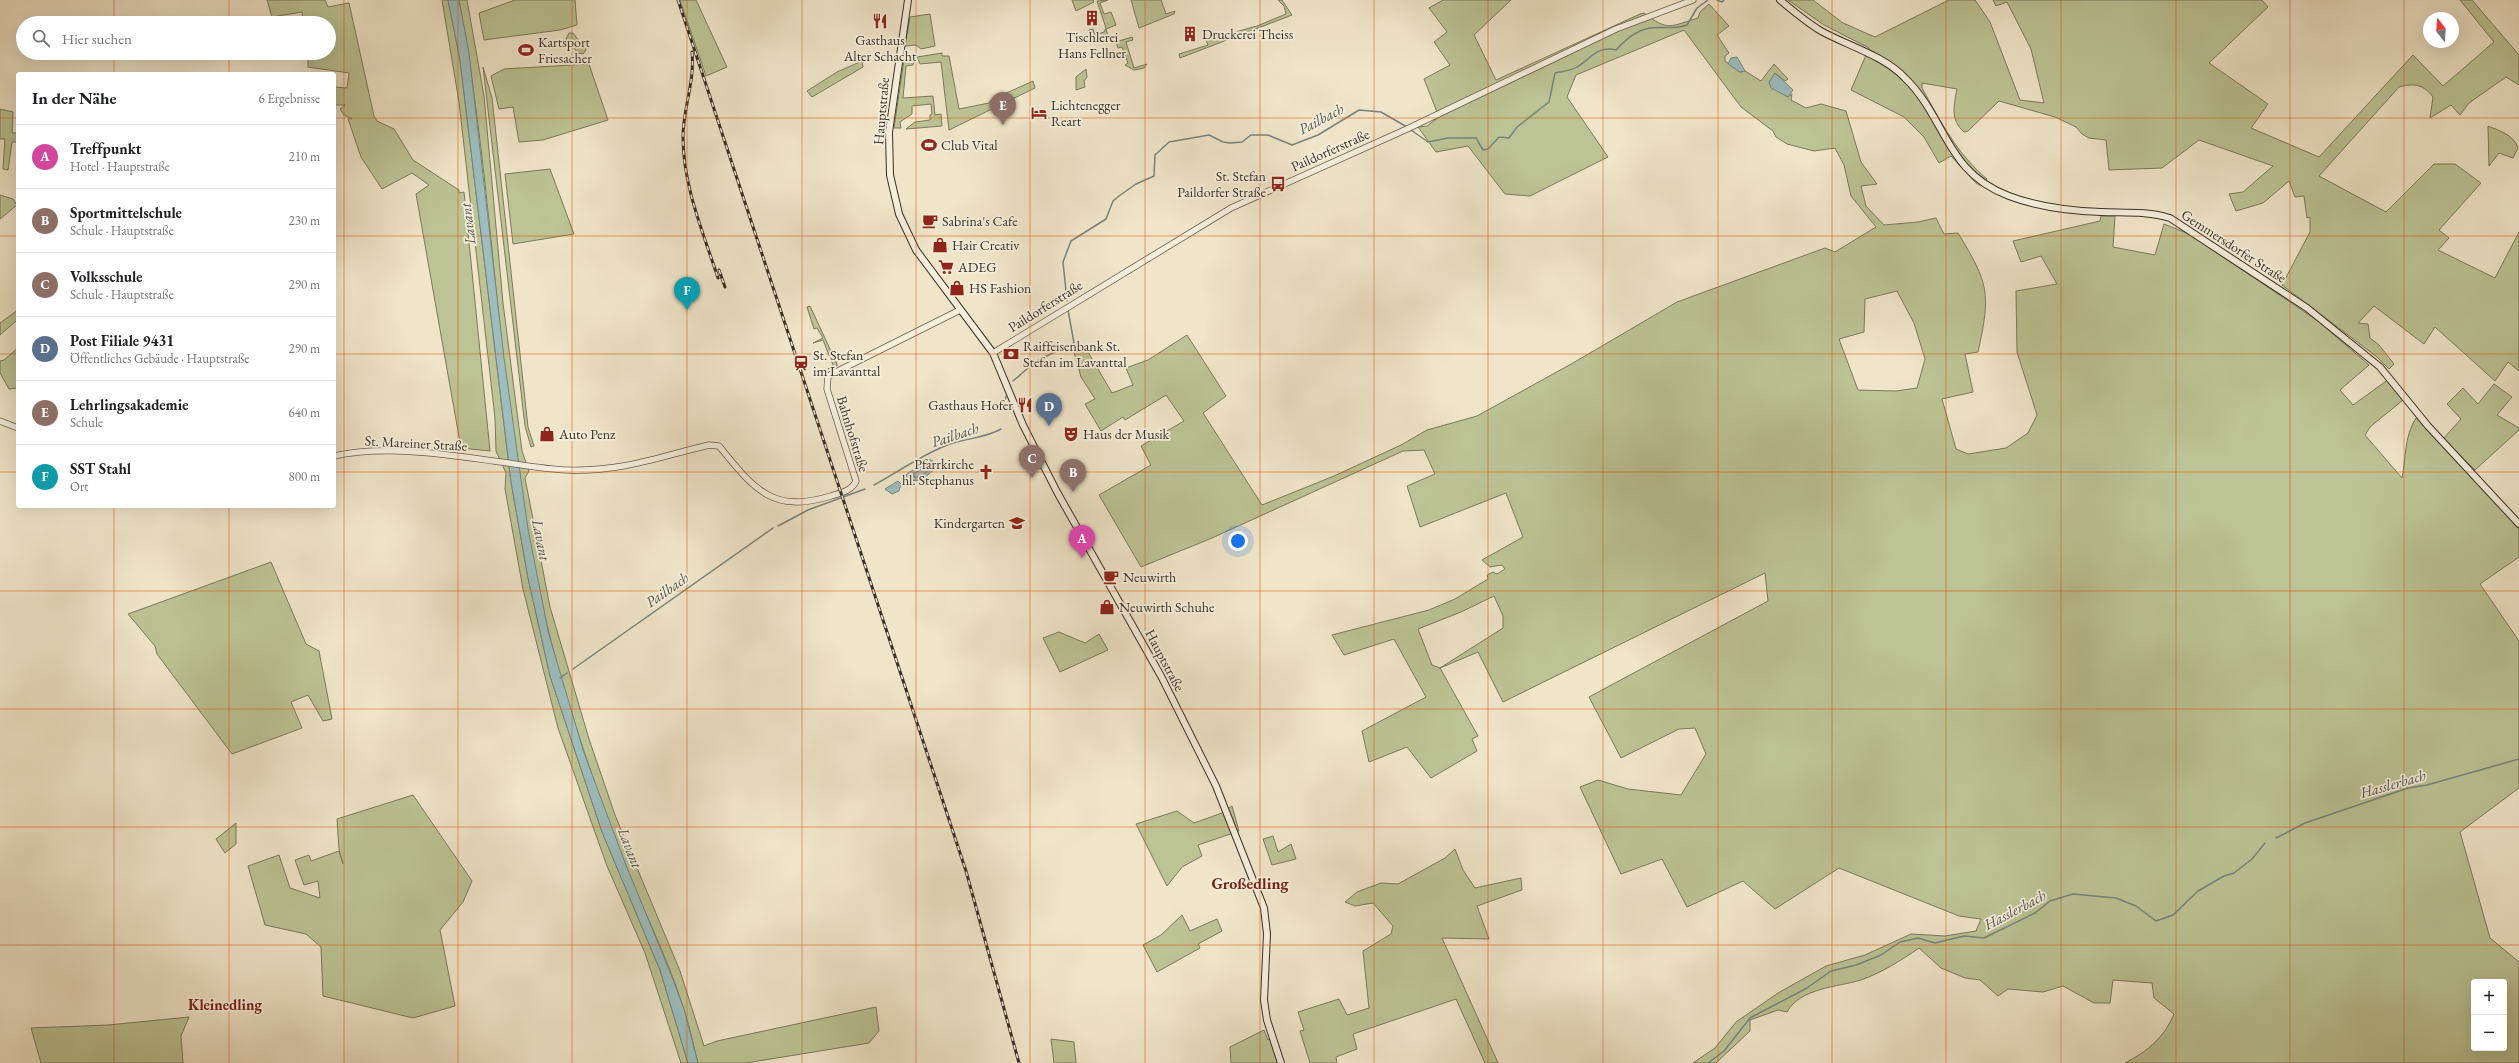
<!DOCTYPE html>
<html lang="de">
<head>
<meta charset="utf-8">
<style>
	body { margin:0; font-family:"EB Garamond",serif; background:#f6f6f6; color:#202124 }
	.controls { position:absolute; right:12px; bottom:12px; display:grid; overflow:hidden; border-radius:4px; box-shadow:0 4px 16px #0002 }
	.controls button { width:36px; height:36px; display:grid; place-items:center; padding:0; border:0; border-bottom:1px solid #e0e0e0; background:#fff; color:#202124; font:20px sans-serif }
	.compass { position:absolute; left:2423px; top:12px; width:36px; height:36px; border-radius:50%; background:#fff; box-shadow:0 4px 16px #0002; rotate:343deg }
	.you { position:absolute; left:1238px; top:541px; width:14px; height:14px; margin:-10px; border:3px solid #fff; border-radius:50%; background:#1a73e8; box-shadow:0 0 0 6px #1a73e833 }
	.badge { display:grid; place-items:center; width:26px; height:26px; border-radius:50%; background:#8f2418; color:#fff; font-size:13px; font-weight:700 }
	.pin { position:absolute; translate:-50% -33px; filter:drop-shadow(0 1px 2px #0008) }
	.pin::after { content:''; position:absolute; top:21px; width:14px; height:12px; background:inherit; clip-path:polygon(0 0,100% 0,50% 100%) }
	.list { margin:0; padding:0; list-style:none }
	h2 { display:flex; justify-content:space-between; align-items:center; height:52px; margin:0; padding:0 16px; font-size:17px }
	h2 small { font-size:13px; font-weight:400; color:#757577 }
	.list li { display:grid; grid-template-columns:26px 1fr auto; gap:12px; align-items:center; box-sizing:border-box; height:64px; padding:0 16px; border-top:1px solid #e0e0e0 }
	.list b { display:block; font-size:15px; white-space:nowrap }
	.list p { margin:0; font-size:13px; white-space:nowrap; color:#757577 }
	.list em { font-size:13px; font-style:normal; color:#757577 }
	.icon { flex:none; width:22px; height:22px; fill:none; stroke:currentColor; stroke-width:2; stroke-linecap:round; stroke-linejoin:round }
	.map { position:relative; flex:none; width:2519px; height:1063px; overflow:hidden }
	.search { position:absolute; background:#fff; box-shadow:0 4px 16px #0002; left:16px; top:16px; width:320px; height:44px; display:flex; align-items:center; gap:10px; box-sizing:border-box; padding:0 14px; border-radius:22px; color:#757577; font-size:15px }
	.panel { position:absolute; background:#fff; box-shadow:0 4px 16px #0002; left:16px; top:72px; width:320px; height:436px; border-radius:4px }
	.map>svg:first-child { display:block }
	.green { fill:#bcc394; stroke:#7a7a5d; fill-rule:evenodd }
	.water { fill:#9dbdbe; stroke:#758581 }
	.lines { fill:none; stroke-linecap:round; stroke-linejoin:round }
	.shore { stroke:#6a7672; stroke-width:1 }
	.stream { stroke:#758581; stroke-width:1.5 }
	.tertiary-casing { stroke:#665d4f; stroke-width:7 }
	.secondary-casing { stroke:#383026; stroke-width:8 }
	.tertiary { stroke:#f5eedc; stroke-width:5.5 }
	.secondary { stroke:#f5eedc; stroke-width:6 }
	.rail-casing { stroke:#383026; stroke-width:3 }
	.rail { stroke:#f5eedc; stroke-width:1.5; stroke-dasharray:4.5; stroke-linecap:butt }
	.grid { fill:none; stroke:#df570d; stroke-width:1; stroke-opacity:0.55 }
	.labels { text-anchor:middle; stroke-width:3.5; stroke-linejoin:round; paint-order:stroke }
	.poi-label { font-size:14px; fill:#383026; stroke:#f5eedc; text-anchor:start }
	.street-label { font-size:14px; fill:#383026; stroke:#f5eedc }
	.water-label { font-size:15px; font-style:italic; fill:#51534c; stroke:#f5eedc }
	.neighbourhood-label { font-size:15px; font-weight:bold; fill:#7a1f14; stroke:#f5eedc }
	.quarter-label { font-size:16px; font-weight:bold; fill:#7a1f14; stroke:#f5eedc }
</style>
</head>
<body>
<div class="map">
<svg width="2519" height="1063" viewBox="0 0 2519 1063">
	<rect width="100%" height="100%" fill="#f0e5c9"/>
	<filter id="stains"><feTurbulence type="fractalNoise" baseFrequency=".005" numOctaves="4"/><feColorMatrix values="0 0 0 0 .2 0 0 0 0 .09 0 0 0 0 .02 0 0 0 .5 -.17"/></filter>
	<radialGradient id="worn" r=".72"><stop offset=".6" stop-color="#630" stop-opacity="0"/><stop offset="1" stop-color="#630" stop-opacity=".3"/></radialGradient>
	<g class="green">
		<path d="M267 0H325L328 7 349 3 374 116 377 121 394 129 413 160 459 190V193L464 192 490 451 461 448 416 194 429 185 412 173 382 189 361 157 348 119H352L344 115 340 109 345 105H334V87L347 88 349 73 308 67V53H329V23H303L302 12 272 17Z"/>
		<path d="M442 0H448L460 60 511 482 528 578 550 676 602 832 660 970 688 1063H681L645 953 607 866 558 728 523 589 505 489 506 473 496 451 495 418 459 102Z"/>
		<path d="M459 0H467L484 96 503 303 522 451 529 471 525 478 550 607 589 739 615 815 680 971 704 1046 717 1041 876 1007 879 1031 869 1043 746 1063H698C693 1045 690 1027 684 1010 669 961 645 914 626 867 597 792 570 715 550 637 497 430 498 210 459 0Z"/>
		<path d="M515 0H575L577 25 560 30 484 40 479 13Z"/>
		<path d="M680 0H696L727 67 706 76Z"/>
		<path d="M1072 0H1093L1094 2 1076 11Z"/>
		<path d="M1108 0 1100 3 1104 14 1111 12 1116 25 1106 29 1109 39 1092 38 1089 30 1093 29 1095 35 1104 32 1106 28 1097 1Z"/>
		<path d="M1131 0H1161L1166 14 1175 11 1174 14 1139 28Z"/>
		<path d="M1278 0H1282L1292 15 1180 58 1179 54 1208 45 1206 40 1257 26 1286 14 1284 6Z"/>
		<path d="M1443 0H1511L1474 35 1496 80 1640 14 1644 13C1668 32 1671 26 1698 18L1700 12 1709 4 1729 26 1717 35 1729 53 1725 56V61L1740 72 1745 71 1761 81 1774 64 1788 79 1785 81 1775 73 1781 93 1788 97 1792 94 1791 100 1806 108 1821 104 1846 111 1861 162 1877 184 1861 186 1866 206 1884 225 1918 222 1936 218 1944 234 1958 233C1989 284 1991 293 1978 352L1965 354 1973 392 1942 399 1956 449 1968 454 2006 448 2028 433 2037 415 2017 352 2016 291 2057 284 2041 256 2021 262 2013 241 2100 221 2101 216H2115L2113 247 2155 255 2164 224 2189 234 2318 321 2369 365 2340 390 2353 405 2389 379 2403 400 2370 427 2365 435 2402 478C2406 458 2404 437 2416 418L2519 528V557L2480 584 2519 641V788L2460 832 2490 938 2519 962V1063H2125C2148 1051 2164 1038 2174 1014L2154 998 2152 983 2113 980 2110 1003H2094L2063 986 2043 992 2008 989 1998 996 1980 980 1965 978 1941 968 1919 948C1902 960 1881 973 1861 980 1838 987 1800 988 1787 1012L1778 1010 1750 1020V1031L1716 1063H1693L1715 1048 1736 1022 1778 993 1826 966 1865 955 1911 934 1945 936 1976 931 1981 919 1959 916 1839 868 1775 909 1743 881 1687 907 1662 859 1621 874 1580 787 1598 780 1628 789 1681 795 1706 754 1695 728 1679 729 1621 758 1589 697 1768 601 1765 573 1503 702 1478 652 1440 668 1478 736 1472 739 1477 751 1431 778 1407 747 1369 762 1362 731 1426 697 1394 639 1344 655 1332 635 1429 610 1455 599 1488 579 1487 575 1493 572 1497 574 1505 569 1502 565 1490 567 1482 560 1523 537 1506 493 1420 527 1407 486 1435 474 1424 450 1403 451 1212 538 1141 567 1099 495 1151 465 1141 446 1184 421 1166 395 1125 420 1123 417 1101 431 1085 404 1095 399 1081 377 1074 352 1084 345 1112 393 1133 385 1126 368 1148 360 1187 335 1226 396 1203 413 1262 505 1334 476 1401 445 1427 430 1477 416 1573 363 1677 302 1825 248 1835 252 1876 227 1851 196 1844 165 1835 148 1814 151 1787 144 1776 137 1773 131 1741 107 1684 30 1576 75 1567 97 1608 157 1530 196 1505 194 1468 146 1436 152 1418 127 1427 126 1439 117 1424 79 1450 65 1434 42 1447 32 1429 8ZM1897 291 1914 323 1925 359 1917 388 1896 391 1858 390 1839 339 1864 332 1865 299ZM1494 596 1503 616V628L1440 668 1432 665 1418 629 1461 612ZM2474 982H2504V1048H2474Z"/>
		<path d="M1788 0H1813L1843 23 1875 37 1949 0H1975L1990 22 2020 100 2044 103 2031 49 2007 2 1996 6 1993 0H2262L2268 7 2209 63 2268 104 2251 128 2319 157 2413 55 2443 86 2494 42 2460 0H2472L2519 55V85L2506 77 2469 103 2460 115 2451 105 2430 118 2433 97C2423 84 2414 83 2399 87L2319 176 2386 212 2434 164H2455L2481 183 2439 230 2449 238 2438 250 2495 278 2519 232V371L2508 362 2495 381 2435 327 2424 344 2374 306 2358 323 2368 324 2370 338 2379 345 2394 364 2389 369 2377 357 2282 285 2310 232V217L2307 218 2304 196 2295 197 2289 181 2263 203 2236 211 2229 194 2243 192 2273 166 2199 140 2162 168 2109 170 2106 140 2089 138 2082 134 2076 127 2055 117 1999 101 1968 131 1964 132C1950 120 1954 105 1957 89L1922 83V88C1941 122 1957 154 1987 179L1981 186 1976 183 1951 156 1939 163 1924 137 1904 117 1851 90 1869 48 1824 25Z"/>
		<path d="M930 14 935 46 921 49 916 45 905 46 910 17Z"/>
		<path d="M569 33H573L586 50 583 54 578 53 566 39Z"/>
		<path d="M1132 37 1133 40 1126 42 1134 68 1147 64 1144 68 1134 70 1125 65 1128 63 1122 47 1118 48 1116 42Z"/>
		<path d="M942 53V56H949L959 109 989 103 991 100 1033 81 1035 88 949 130 941 62 920 64 917 57Z"/>
		<path d="M908 58 914 62 913 65 906 66 903 98 933 96 935 115 941 114 942 126 906 129 915 122 930 120V115L932 114 931 104 912 106V114L900 122 901 128H894L904 60Z"/>
		<path d="M862 61 863 67 812 97 807 91 837 72Z"/>
		<path d="M589 64 608 120 543 140 519 142 513 107 499 109 491 76 504 69Z"/>
		<path d="M483 67 492 98 528 427 534 446 531 447 525 426Z"/>
		<path d="M1086 69 1087 77 1084 81 1085 87 1076 90V77Z"/>
		<path d="M0 109 13 112 12 133H18V142H12L8 170 3 169 5 139H0Z"/>
		<path d="M2488 126C2500 131 2514 135 2518 148L2513 158 2499 153 2489 166Z"/>
		<path d="M550 169 574 234 513 244 505 174Z"/>
		<path d="M0 195 13 199 17 205 0 219Z"/>
		<path d="M810 306 837 364V366L828 369 833 365 823 340 813 343 823 338 817 328 814 329 807 307Z"/>
		<path d="M18 310V323L16 321 0 335V323Z"/>
		<path d="M18 348V388L9 389 0 373V361L4 360Z"/>
		<path d="M2494 384 2512 397 2497 415 2519 428V430L2475 470 2443 439 2461 419 2447 404 2463 388 2478 404Z"/>
		<path d="M271 562 306 644 319 651 332 719 323 721 308 695 291 702 302 728 232 754 157 654 155 646 128 614Z"/>
		<path d="M1059 632 1085 643 1099 634 1108 650 1060 672 1043 638Z"/>
		<path d="M413 795 472 881 463 902 440 930 455 1006 413 1018 323 996 321 947 306 934 265 925 248 866 279 855 290 888 320 898 318 881 304 885 295 860 309 855 311 861 339 851 343 864 339 849 337 819Z"/>
		<path d="M1232 806 1239 831 1198 845 1202 856 1182 867 1167 886 1136 824 1177 811 1194 823 1222 813Z"/>
		<path d="M236 823V844L225 853 216 839Z"/>
		<path d="M1273 836 1278 852 1291 844 1296 859 1272 865 1263 839Z"/>
		<path d="M1455 849 1463 870 1475 888 1521 878 1522 890 1477 906 1489 939 1442 938 1498 1063H1485L1456 999 1353 1034 1357 1049 1336 1057 1337 1063H1310L1300 1031 1304 1030 1298 1012 1339 999 1347 1015 1369 1008 1363 951 1391 934 1393 926 1373 903 1355 906 1345 902 1357 892 1381 883 1398 884 1445 858Z"/>
		<path d="M1182 915 1190 931 1217 919 1222 931 1198 944 1200 948 1157 972 1143 945 1161 935Z"/>
		<path d="M189 1017 181 1036 183 1063H41L31 1028 108 1025Z"/>
		<path d="M1264 1030 1268 1040 1270 1039 1279 1063H1231L1230 1047Z"/>
		<path d="M1051 1039 1074 1042 1076 1063H1054Z"/>
	</g>
	<g class="water">
		<path d="M448 0H459L469 53 504 358 528 529 549 635 584 753 626 865 672 977 684 1009 698 1063H688L660 970 602 832 550 676 528 578 511 482 460 60Z"/>
		<path d="M1737 57 1745 71 1740 72 1728 64 1731 58Z"/>
		<path d="M1775 73 1793 90 1788 97 1771 88 1769 82Z"/>
		<path d="M929 459 936 463 937 467 922 480 906 481 905 478 907 474Z"/>
		<path d="M898 481 901 484 899 491 892 494 885 489Z"/>
	</g>
	<g class="lines">
		<path class="shore" d="M929 464 932 465C929 471 921 478 914 477V474Z"/>
		<g class="stream">
			<path d="M1717 0 1722 2 1724 0"/>
			<path d="M1411 130 1428 142 1448 138H1476L1483 150 1488 149 1499 137 1509 138 1517 127 1549 102 1555 73C1562 71 1571 71 1577 67 1591 59 1597 45 1616 50 1625 40 1637 30 1650 28 1663 26 1674 30 1687 25L1697 8 1708 0"/>
			<path d="M1067 301 1063 262 1071 241 1106 219 1113 201 1119 196 1136 184 1154 176 1155 155 1169 142 1209 135 1223 142 1230 143 1242 142 1251 135H1268L1292 145 1318 135 1359 110 1381 112 1407 127"/>
			<path d="M1013 381 1036 361 1074 343 1068 310"/>
			<path d="M1005 402 1006 396"/>
			<path d="M874 485C898 472 920 456 945 446 963 438 984 439 1001 429"/>
			<path d="M778 526 808 510 865 489"/>
			<path d="M573 669 773 528"/>
			<path d="M560 678 567 673"/>
			<path d="M2276 838 2305 823 2408 788 2427 785 2519 759"/>
			<path d="M1708 1063 1724 1051 1750 1018 1807 988 1831 971 1856 965 1881 955 1900 942 1918 938 1935 943 1964 936 1984 938 2035 913 2050 901 2073 894 2116 898 2136 906 2156 921 2173 915 2198 891 2224 876 2234 873 2252 859 2265 843"/>
		</g>
		<defs>
			<g id="tertiary">
				<path d="M993 353 1231 208 1407 129 1616 29 1693 0"/>
				<path d="M0 421 18 428"/>
				<path d="M334 456C385 445 443 454 494 461 518 464 542 469 567 470 622 472 658 457 709 445L719 446C754 489 772 514 831 496 840 493 852 491 856 481L827 389 828 376 960 310"/>
			</g>
			<g id="secondary">
				<path d="M908 0 889 132 890 175 899 214 916 250 993 353 1023 425 1057 492 1161 676 1216 786 1264 908 1267 934 1264 1000 1267 1020 1281 1063"/>
				<path d="M1780 0C1793 11 1806 22 1821 31 1848 46 1883 55 1905 78 1947 119 1945 172 2009 196 2038 207 2070 211 2101 212 2124 213 2147 211 2170 218L2307 308 2380 367 2428 426 2519 524"/>
			</g>
		</defs>
		<use href="#tertiary" class="tertiary-casing"/>
		<use href="#secondary" class="secondary-casing"/>
		<use href="#tertiary" class="tertiary"/>
		<use href="#secondary" class="secondary"/>
		<defs>
			<g id="rail">
				<path d="M678 0 966 871 1019 1063"/>
				<path d="M692 52C695 82 683 108 683 137 683 186 703 232 718 278"/>
				<path d="M719 270 725 287"/>
			</g>
		</defs>
		<use href="#rail" class="rail-casing"/>
		<use href="#rail" class="rail"/>
	</g>
	<path class="grid" d="M114 0V23M229 0V23M344 0V1063M458 0V1063M572 0V1063M687 0V1063M802 0V1063M916 0V1063M1030 0V1063M1145 0V1063M1260 0V1063M1374 0V1063M1488 0V1063M1603 0V1063M1718 0V1063M1832 0V1063M1946 0V1063M2061 0V1063M2176 0V1063M2290 0V1063M2404 0V1063M114 53V74M229 53V74M0 118H18M334 118H2519M0 236H18M334 236H2519M0 354H18M334 354H2519M0 472H18M334 472H2519M114 506V1063M229 506V1063M0 591H2519M0 709H2519M0 827H2519M0 945H2519"/>
	<defs>
		<symbol id="building-bare" viewBox="-9 -9 18 18"><path d="M-4-6H4V6H1V3H-1V6H-4ZM-2.5-4.3h1.7v1.8h-1.7ZM.8-4.3h1.7v1.8H.8ZM-2.5-1h1.7V.8h-1.7ZM.8-1h1.7V.8H.8Z" fill="#8f2418" stroke="#f5eedc" stroke-width="2.5" paint-order="stroke"/></symbol>
		<symbol id="restaurant-bare" viewBox="-9 -9 18 18"><path d="M-5-6h1v4h1v-4h1v4h1v-4h1v5L-1.5 .5V6h-2V.5L-5-1ZM5-6V6H3V1.5H1.5Q1.5-4 5-6Z" fill="#8f2418" stroke="#f5eedc" stroke-width="2.5" paint-order="stroke"/></symbol>
		<symbol id="stadium-bare" viewBox="-9 -9 18 18"><path d="M0-5a6.5 5 0 1 0 0 10a6.5 5 0 1 0 0-10ZM-3.5-1.8h7v3.6h-7Z" fill="#8f2418" stroke="#f5eedc" stroke-width="2.5" paint-order="stroke"/></symbol>
		<symbol id="hotel-bare" viewBox="-9 -9 18 18"><path d="M-6-4.5h1.5V1H6V5H4.5V3h-9V5H-6ZM-4 0a1.8 1.8 0 1 1 3.6 0ZM.5 0V-2.5h3Q6-2.5 6 0Z" fill="#8f2418" stroke="#f5eedc" stroke-width="2.5" paint-order="stroke"/></symbol>
		<symbol id="bus-bare" viewBox="-9 -9 18 18"><path d="M-5-6H5V4H4V6H2V4H-2V6H-4V4H-5ZM-3.5-4V0h7V-4ZM-3.5 1.2v1.5H-2V1.2ZM2 1.2v1.5H3.5V1.2Z" fill="#8f2418" stroke="#f5eedc" stroke-width="2.5" paint-order="stroke"/></symbol>
		<symbol id="cafe-bare" viewBox="-9 -9 18 18"><path d="M-5.5-4.5H6V0H3Q3 3.5 0 3.5H-2.5Q-5.5 3.5-5.5 0ZM3-3.2v2h1.7v-2ZM-6 4.5H4V6H-6Z" fill="#8f2418" stroke="#f5eedc" stroke-width="2.5" paint-order="stroke"/></symbol>
		<symbol id="shop-bare" viewBox="-9 -9 18 18"><path d="M-5-2.5h2.3a2.7 3.5 0 0 1 5.4 0H5L5.5 6h-11ZM-1.5-2.5h3a1.5 2.3 0 0 0-3 0Z" fill="#8f2418" stroke="#f5eedc" stroke-width="2.5" paint-order="stroke"/></symbol>
		<symbol id="supermarket-bare" viewBox="-9 -9 18 18"><path d="M-6-5.5h2.5l.6 2H6L4.5 2H-2.5L-4.4-4H-6ZM-1.5 3.2a1.3 1.3 0 1 0 .1 0ZM3 3.2a1.3 1.3 0 1 0 .1 0Z" fill="#8f2418" stroke="#f5eedc" stroke-width="2.5" paint-order="stroke"/></symbol>
		<symbol id="bank-bare" viewBox="-9 -9 18 18"><path d="M-6-4H6V4H-6ZM0-2.3a2.3 2.3 0 1 0 0 4.6a2.3 2.3 0 1 0 0-4.6Z" fill="#8f2418" stroke="#f5eedc" stroke-width="2.5" paint-order="stroke"/></symbol>
		<symbol id="station-bare" viewBox="-9 -9 18 18"><path d="M-3-6H3Q5-6 5-4V2Q5 4 3 4L4.5 6H3L1.5 4h-3L-3 6H-4.5L-3 4Q-5 4-5 2V-4Q-5-6-3-6ZM-3.5-4v3h7v-3ZM-3.5 1v1.5H-2V1ZM2 1v1.5H3.5V1Z" fill="#8f2418" stroke="#f5eedc" stroke-width="2.5" paint-order="stroke"/></symbol>
		<symbol id="theatre-bare" viewBox="-9 -9 18 18"><path d="M-5-5.5Q0-4 5-5.5V0Q5 5 0 6Q-5 5-5 0ZM-3.3-2.5H-1v1.5H-3.3ZM1-2.5H3.3v1.5H1ZM-2.8 1Q0 5.5 2.8 1Z" fill="#8f2418" stroke="#f5eedc" stroke-width="2.5" paint-order="stroke"/></symbol>
		<symbol id="church-bare" viewBox="-9 -9 18 18"><path d="M-1.2-6h2.4v3.5h3.3v2.4h-3.3V6h-2.4V-.1h-3.3v-2.4h3.3Z" fill="#8f2418" stroke="#f5eedc" stroke-width="2.5" paint-order="stroke"/></symbol>
		<symbol id="school-bare" viewBox="-9 -9 18 18"><path d="M0-5L7-2L0 1L-7-2ZM-4 1L0 2.5L4 1V4Q0 6-4 4Z" fill="#8f2418" stroke="#f5eedc" stroke-width="2.5" paint-order="stroke"/></symbol>
	</defs>
	<g fill-rule="evenodd">
		<use href="#building-bare" x="1081" y="7" width="22" height="22"/>
		<use href="#restaurant-bare" x="869" y="10" width="22" height="22"/>
		<use href="#building-bare" x="1179" y="23" width="22" height="22"/>
		<use href="#stadium-bare" x="515" y="39" width="22" height="22"/>
		<use href="#hotel-bare" x="1028" y="102" width="22" height="22"/>
		<use href="#stadium-bare" x="918" y="134" width="22" height="22"/>
		<use href="#bus-bare" x="1267" y="173" width="22" height="22"/>
		<use href="#cafe-bare" x="919" y="210" width="22" height="22"/>
		<use href="#shop-bare" x="929" y="234" width="22" height="22"/>
		<use href="#supermarket-bare" x="935" y="256" width="22" height="22"/>
		<use href="#shop-bare" x="946" y="277" width="22" height="22"/>
		<use href="#bank-bare" x="1000" y="343" width="22" height="22"/>
		<use href="#station-bare" x="790" y="352" width="22" height="22"/>
		<use href="#restaurant-bare" x="1014" y="394" width="22" height="22"/>
		<use href="#shop-bare" x="536" y="423" width="22" height="22"/>
		<use href="#theatre-bare" x="1060" y="423" width="22" height="22"/>
		<use href="#church-bare" x="975" y="461" width="22" height="22"/>
		<use href="#school-bare" x="1006" y="512" width="22" height="22"/>
		<use href="#cafe-bare" x="1100" y="566" width="22" height="22"/>
		<use href="#shop-bare" x="1096" y="596" width="22" height="22"/>
	</g>
	<g class="labels">
		<g class="poi-label">
			<text x="1202" y="39">Druckerei Theiss</text>
			<text x="1092" y="42" text-anchor="middle">Tischlerei<tspan x="1092" dy="16">Hans Fellner</tspan></text>
			<text x="880" y="45" text-anchor="middle">Gasthaus<tspan x="880" dy="16">Alter Schacht</tspan></text>
			<text x="538" y="47">Kartsport<tspan x="538" dy="16">Friesacher</tspan></text>
			<text x="1051" y="110">Lichtenegger<tspan x="1051" dy="16">Reart</tspan></text>
			<text x="941" y="150">Club Vital</text>
			<text x="1266" y="181" text-anchor="end">St. Stefan<tspan x="1266" dy="16">Paildorfer Straße</tspan></text>
			<text x="942" y="226">Sabrina's Cafe</text>
			<text x="952" y="250">Hair Creativ</text>
			<text x="958" y="272">ADEG</text>
			<text x="969" y="293">HS Fashion</text>
			<text x="1023" y="351">Raiffeisenbank St.<tspan x="1023" dy="16">Stefan im Lavanttal</tspan></text>
			<text x="813" y="360">St. Stefan<tspan x="813" dy="16">im Lavanttal</tspan></text>
			<text x="1013" y="410" text-anchor="end">Gasthaus Hofer</text>
			<text x="559" y="439">Auto Penz</text>
			<text x="1083" y="439">Haus der Musik</text>
			<text x="974" y="469" text-anchor="end">Pfarrkirche<tspan x="974" dy="16">hl. Stephanus</tspan></text>
			<text x="1005" y="528" text-anchor="end">Kindergarten</text>
			<text x="1123" y="582">Neuwirth</text>
			<text x="1119" y="612">Neuwirth Schuhe</text>
		</g>
		<g class="street-label">
			<text transform="translate(881 111) rotate(-85)" y="5">Hauptstraße</text>
			<text transform="translate(1330 150) rotate(-24)" y="5">Paildorferstraße</text>
			<text transform="translate(2234 246) rotate(33)" y="5">Gemmersdorfer Straße</text>
			<text transform="translate(1045 306) rotate(-32)" y="5">Paildorferstraße</text>
			<text transform="translate(853 434) rotate(73)" y="5">Bahnhofstraße</text>
			<text transform="translate(416 443) rotate(3)" y="5">St. Mareiner Straße</text>
			<text transform="translate(1165 660) rotate(62)" y="5">Hauptstraße</text>
		</g>
		<g class="water-label">
			<text transform="translate(1321 119) rotate(-28)" y="5">Pailbach</text>
			<text transform="translate(468 224) rotate(-97)" y="5">Lavant</text>
			<text transform="translate(955 435) rotate(-18)" y="5">Pailbach</text>
			<text transform="translate(541 540) rotate(79)" y="5">Lavant</text>
			<text transform="translate(667 590) rotate(-35)" y="5">Pailbach</text>
			<text transform="translate(2393 784) rotate(-16)" y="5">Hasslerbach</text>
			<text transform="translate(630 848) rotate(69)" y="5">Lavant</text>
			<text transform="translate(2015 910) rotate(-28)" y="5">Hasslerbach</text>
		</g>
		<g class="neighbourhood-label">
			<text x="225" y="1010">Kleinedling</text>
		</g>
		<g class="quarter-label">
			<text x="1250" y="889">Großedling</text>
		</g>
	</g>
	<rect width="100%" height="100%" filter="url(#stains)"/>
	<rect width="100%" height="100%" fill="url(#worn)"/>
</svg>
<div class="controls">
<button>+</button>
<button>−</button>
</div>
<svg class="compass" viewBox="-18 -18 36 36"><path d="M0-13l5 13h-10z" fill="#e53935"/><path d="M0 13l5-13h-10z" fill="#757577"/></svg>
<div class="you"></div>
<div class="pin badge" style="left:1082px;top:558px;background:#d1479c">A</div>
<div class="pin badge" style="left:1073px;top:492px;background:#8d6e63">B</div>
<div class="pin badge" style="left:1032px;top:478px;background:#8d6e63">C</div>
<div class="pin badge" style="left:1049px;top:426px;background:#5c6f8a">D</div>
<div class="pin badge" style="left:1003px;top:125px;background:#8d6e63">E</div>
<div class="pin badge" style="left:687px;top:310px;background:#0f9aa8">F</div>
<div class="search"><svg class="icon" aria-label="search" viewBox="0 0 24 24"><circle cx="10" cy="10" r="6"/><path d="M15 15l6 6"/></svg>Hier suchen</div>
<section class="panel">
<h2>In der Nähe<small>6 Ergebnisse</small></h2>
<ul class="list">
<li><span class="badge" style="background:#d1479c">A</span><div><b>Treffpunkt</b><p>Hotel · Hauptstraße</p></div><em>210 m</em></li>
<li><span class="badge" style="background:#8d6e63">B</span><div><b>Sportmittelschule</b><p>Schule · Hauptstraße</p></div><em>230 m</em></li>
<li><span class="badge" style="background:#8d6e63">C</span><div><b>Volksschule</b><p>Schule · Hauptstraße</p></div><em>290 m</em></li>
<li><span class="badge" style="background:#5c6f8a">D</span><div><b>Post Filiale 9431</b><p>Öffentliches Gebäude · Hauptstraße</p></div><em>290 m</em></li>
<li><span class="badge" style="background:#8d6e63">E</span><div><b>Lehrlingsakademie</b><p>Schule</p></div><em>640 m</em></li>
<li><span class="badge" style="background:#0f9aa8">F</span><div><b>SST Stahl</b><p>Ort</p></div><em>800 m</em></li>
</ul>
</section>
</div>
</body>
</html>
